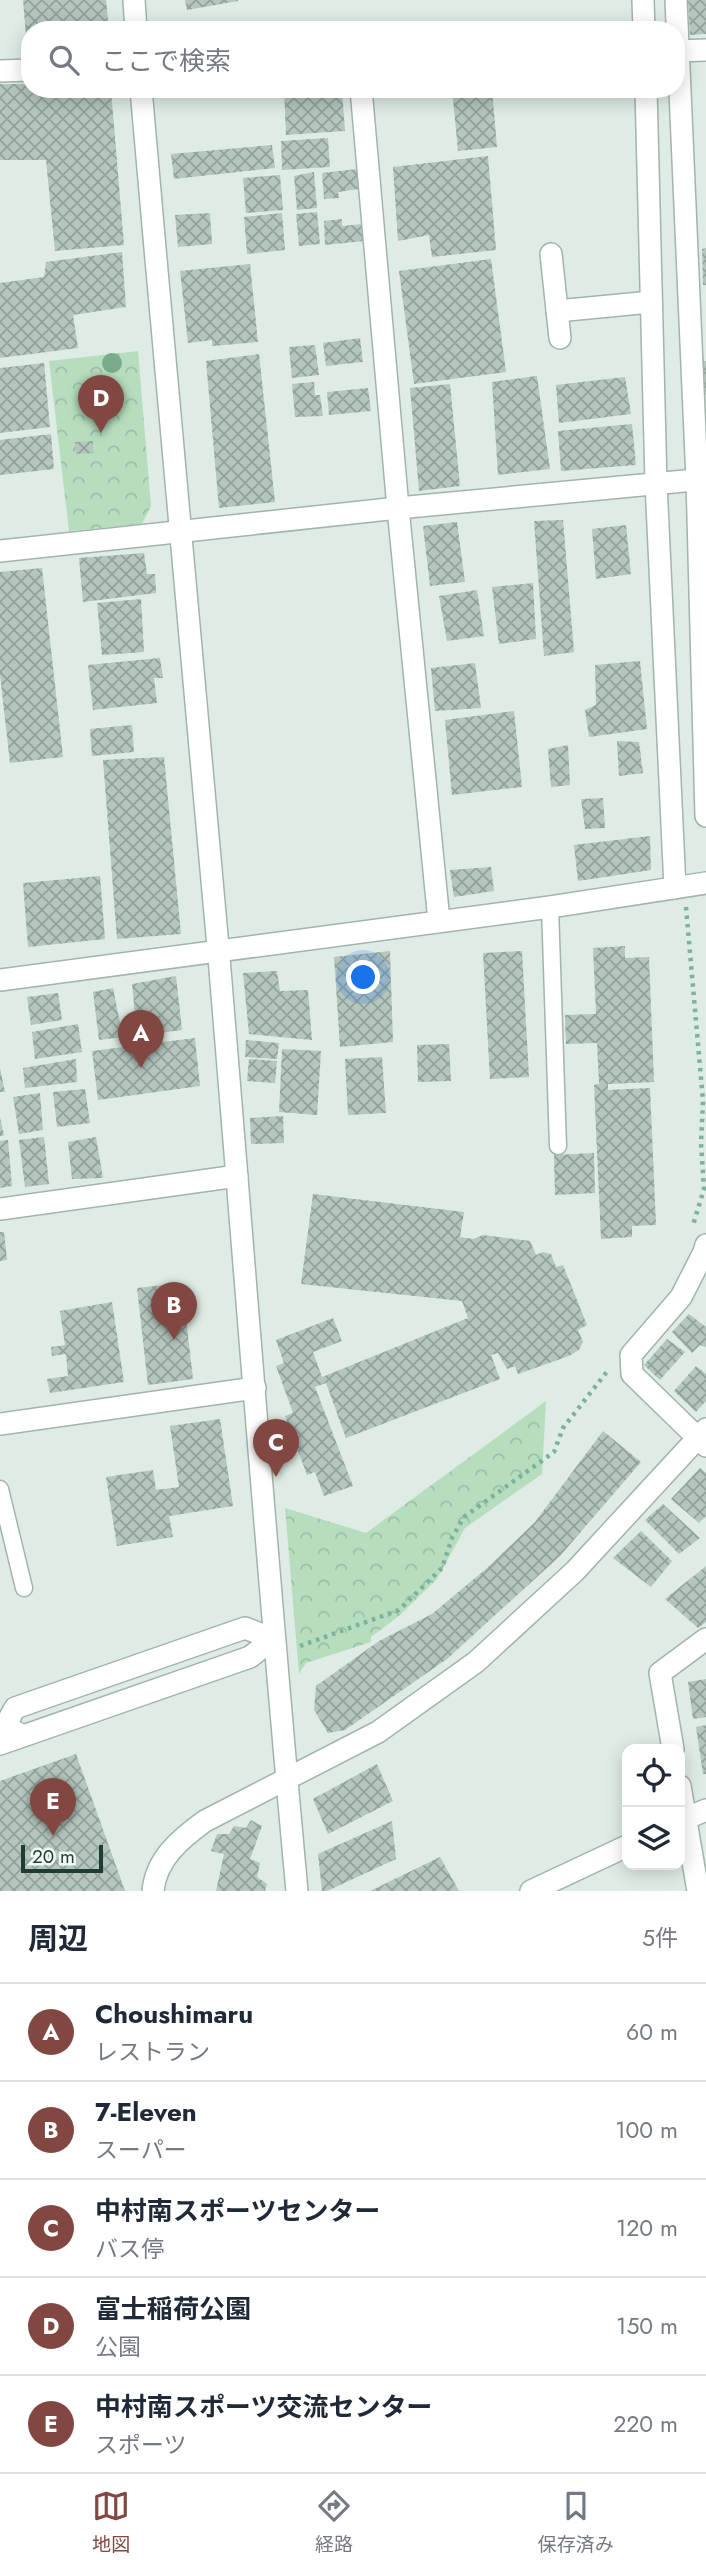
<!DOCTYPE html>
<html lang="ja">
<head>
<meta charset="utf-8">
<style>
	body { margin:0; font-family:Jost,"Noto Sans JP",sans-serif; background:#f2f2f3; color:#1f2937 }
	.controls { position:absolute; right:21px; bottom:21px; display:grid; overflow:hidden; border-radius:14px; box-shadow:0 4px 18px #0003 }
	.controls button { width:63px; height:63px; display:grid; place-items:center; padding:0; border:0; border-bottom:2px solid #e0e1e3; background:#fff; color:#1f2937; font:35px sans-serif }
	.scale { position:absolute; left:21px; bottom:18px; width:82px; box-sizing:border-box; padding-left:7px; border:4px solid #1f3d32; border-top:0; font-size:19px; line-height:24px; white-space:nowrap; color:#1f3d32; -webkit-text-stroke:5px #f0f8f3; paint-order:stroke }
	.you { position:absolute; left:364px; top:978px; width:24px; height:24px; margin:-18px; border:5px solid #fff; border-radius:50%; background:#1a73e8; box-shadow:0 0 0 10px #1a73e833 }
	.badge { display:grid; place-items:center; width:46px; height:46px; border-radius:50%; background:#824741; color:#fff; font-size:23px; font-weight:700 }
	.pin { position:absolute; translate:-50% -58px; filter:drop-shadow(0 2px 4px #0008) }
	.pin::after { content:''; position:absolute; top:37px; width:24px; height:21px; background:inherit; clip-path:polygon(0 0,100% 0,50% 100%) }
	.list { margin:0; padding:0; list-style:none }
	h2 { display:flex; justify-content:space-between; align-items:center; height:91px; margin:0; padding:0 28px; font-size:30px }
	h2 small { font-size:23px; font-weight:400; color:#747a83 }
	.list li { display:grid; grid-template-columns:46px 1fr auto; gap:21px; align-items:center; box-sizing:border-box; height:98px; padding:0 28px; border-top:2px solid #e0e1e3 }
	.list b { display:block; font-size:26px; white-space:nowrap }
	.list p { margin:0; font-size:23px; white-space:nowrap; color:#747a83 }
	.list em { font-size:23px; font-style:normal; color:#747a83 }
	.icon { flex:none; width:38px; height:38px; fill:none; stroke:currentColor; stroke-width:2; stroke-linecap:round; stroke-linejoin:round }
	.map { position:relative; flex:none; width:706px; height:1891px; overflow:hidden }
	.search { position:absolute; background:#fff; box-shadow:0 4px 18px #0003; left:21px; right:21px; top:21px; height:77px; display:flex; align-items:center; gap:18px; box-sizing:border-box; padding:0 24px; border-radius:28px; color:#747a83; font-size:26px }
	.sheet { height:581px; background:#fff }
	nav { display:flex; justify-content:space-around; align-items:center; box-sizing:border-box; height:98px; border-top:2px solid #e0e1e3; background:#fff; font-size:19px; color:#747a83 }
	nav a { display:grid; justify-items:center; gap:4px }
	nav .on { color:#824741 }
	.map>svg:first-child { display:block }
	.forest { fill:url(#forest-crowns) }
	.building { fill:url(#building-cross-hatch) }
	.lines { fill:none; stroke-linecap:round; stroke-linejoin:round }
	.service-casing { stroke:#a2b4ac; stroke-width:19 }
	.minor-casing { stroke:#a2b4ac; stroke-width:24 }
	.tertiary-casing { stroke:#a2b4ac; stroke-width:24 }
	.path { stroke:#7db19d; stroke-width:4.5; stroke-dasharray:3.5 5; stroke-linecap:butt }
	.service { stroke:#fff; stroke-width:16 }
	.minor { stroke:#fff; stroke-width:21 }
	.tertiary { stroke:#fff; stroke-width:21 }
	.tree { fill:#7aab8a }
</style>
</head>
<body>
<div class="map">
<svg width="706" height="1891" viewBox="0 0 706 1891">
	<defs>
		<pattern id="forest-crowns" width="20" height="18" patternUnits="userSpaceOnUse" patternTransform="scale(1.75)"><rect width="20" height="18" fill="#b6debe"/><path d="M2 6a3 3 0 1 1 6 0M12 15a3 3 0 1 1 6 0" fill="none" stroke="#9cbfa4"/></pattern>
		<pattern id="building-cross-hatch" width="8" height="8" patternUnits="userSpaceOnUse" patternTransform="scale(1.75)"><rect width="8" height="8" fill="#b4c6be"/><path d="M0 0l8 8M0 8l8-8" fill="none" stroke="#92a29b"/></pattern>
	</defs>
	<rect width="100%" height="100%" fill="#dfece5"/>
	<g class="forest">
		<path d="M138 351 151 506 142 524 69 531 49 361Z"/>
		<path d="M546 1401 542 1474 465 1528 437 1579 399 1616 371 1637V1642L306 1663 299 1674 285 1508 366 1533Z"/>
	</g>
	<g class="building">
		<path d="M23 0H106L109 30H30V48H27Z"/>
		<path d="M185 0H238V1L187 10Z"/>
		<path d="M688 0H706V34L690 35Z"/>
		<path d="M0 84H30V89L111 90 124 245 55 251 46 160H0Z"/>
		<path d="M284 89H342L345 131 286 135Z"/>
		<path d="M452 89H492L497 147 458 151Z"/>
		<path d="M328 138 330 167 282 170 281 141Z"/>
		<path d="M272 145 275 168 174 179 171 154Z"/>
		<path d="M488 156 496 250 432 257 429 235 398 241 393 167Z"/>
		<path d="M357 169 359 189 338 192 339 198 324 199 322 173Z"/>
		<path d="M314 172 317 208 297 210 294 176Z"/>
		<path d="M280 175 283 210 246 213 243 178Z"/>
		<path d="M317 212 320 244 299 246 296 214Z"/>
		<path d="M210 213 212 244 178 247 175 215Z"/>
		<path d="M282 213 285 250 247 254 244 217Z"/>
		<path d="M342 219V226L363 224 364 241 325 245 324 221Z"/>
		<path d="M706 248V285H703L702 249Z"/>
		<path d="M122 252 126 307 73 315 78 348 0 358V283L44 277 46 262Z"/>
		<path d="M491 259 506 372 414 384 399 271Z"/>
		<path d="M250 264 258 342 212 346V340L188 343 180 271Z"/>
		<path d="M360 338 363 362 326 366 323 343Z"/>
		<path d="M315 345 319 375 292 378 289 347Z"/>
		<path d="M259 354 275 502 219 508 206 361Z"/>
		<path d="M701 361H706V395H704Z"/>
		<path d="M44 363 50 427 0 433V368Z"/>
		<path d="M537 376 550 469 498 475 492 382Z"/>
		<path d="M625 377 631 414 559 423 556 385Z"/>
		<path d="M314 382 315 395H320L323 416 295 417 292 384Z"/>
		<path d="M450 384 460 486 419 491 410 388Z"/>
		<path d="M368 388 371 411 329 415 327 392Z"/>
		<path d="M632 424 636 465 561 471 558 431Z"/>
		<path d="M51 434 54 469 0 475V440Z"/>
		<path d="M93 441V453L76 454 75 442Z"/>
		<path d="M563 520 574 652 544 656 534 521Z"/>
		<path d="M457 522 465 582 430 586 423 526Z"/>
		<path d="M626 525 631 574 596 579 592 529Z"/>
		<path d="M144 553 147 574H155L156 593 83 602 79 558Z"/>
		<path d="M42 568 63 757 10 763 0 675V572Z"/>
		<path d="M533 583 536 639 499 644 492 587Z"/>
		<path d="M477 590 484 636 447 641 439 596Z"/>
		<path d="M141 599 144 652 102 655 97 603Z"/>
		<path d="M160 658 163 678H154L157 703 93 710 88 665Z"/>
		<path d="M640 661 647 729 589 737 585 710 596 705 595 665Z"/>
		<path d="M475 663 481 708 435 711 431 668Z"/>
		<path d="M514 711 522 787 452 795 445 720Z"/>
		<path d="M132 725 134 752 92 756 90 729Z"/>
		<path d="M617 741 639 742 643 773 619 776Z"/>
		<path d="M568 745 570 785 551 787 548 749Z"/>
		<path d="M164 757 181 934 117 939 103 760Z"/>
		<path d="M603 798 605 828 585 829 581 799Z"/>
		<path d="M650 836 651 870 578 881 574 845Z"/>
		<path d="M491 867 494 891 454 897 450 870Z"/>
		<path d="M100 876 105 939 28 947 23 883Z"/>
		<path d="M625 946V958L649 957 654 1082 608 1084V1090L650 1088 656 1225 632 1226V1237L601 1239 594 1085 599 1084 597 1043 566 1044 565 1015 596 1014 593 948Z"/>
		<path d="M390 951 393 1042 340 1047 334 957Z"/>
		<path d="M522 951 529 1077 490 1079 483 953Z"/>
		<path d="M277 971 280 991 308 990 312 1040 249 1034 243 973Z"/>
		<path d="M176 976 182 1030 137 1036 132 984Z"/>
		<path d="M113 988 123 1037 99 1040 93 992Z"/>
		<path d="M58 993 62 1020 31 1025 27 997Z"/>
		<path d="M78 1024 82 1052 35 1059 32 1032Z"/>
		<path d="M195 1038 200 1086 98 1100 92 1051Z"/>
		<path d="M246 1040 279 1043 277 1059 245 1057Z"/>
		<path d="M449 1044 451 1081 418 1082 417 1045Z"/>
		<path d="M282 1049 321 1051 317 1115 279 1112Z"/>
		<path d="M382 1057 386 1113 348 1115 345 1059Z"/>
		<path d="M76 1059 77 1082 25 1088 23 1068Z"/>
		<path d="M249 1059 277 1061 275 1083 247 1081Z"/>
		<path d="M0 1068 5 1092H0Z"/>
		<path d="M85 1089 90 1123 57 1127 53 1092Z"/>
		<path d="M40 1093 43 1130 19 1134 13 1097Z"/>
		<path d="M283 1116 284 1143 251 1144 250 1118Z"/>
		<path d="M0 1118 4 1135 0 1136Z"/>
		<path d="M44 1137 49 1184 25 1187 19 1140Z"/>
		<path d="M96 1137 103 1178 72 1179 68 1142Z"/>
		<path d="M8 1140 12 1186 0 1188V1141Z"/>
		<path d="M594 1153 595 1193 555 1195 554 1155Z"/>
		<path d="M313 1194 464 1212 460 1237 473 1239 483 1235 530 1241 536 1255 543 1252 551 1254 556 1267 563 1265 587 1325 578 1330 583 1342 579 1350 569 1356 518 1374 515 1366 507 1369 498 1353 491 1355 500 1379 346 1438 326 1383 315 1387 353 1486 324 1496 315 1472 307 1475 285 1416 293 1413 276 1366 284 1363 276 1340 333 1318 342 1341 313 1352 322 1377 468 1318 462 1301 301 1284Z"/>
		<path d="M0 1232H4L7 1260 0 1261Z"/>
		<path d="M182 1283 193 1379 148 1385 137 1288Z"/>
		<path d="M112 1302 124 1382 50 1393 47 1379 68 1376 66 1354 52 1356 51 1347 65 1345 60 1311Z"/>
		<path d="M689 1314 706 1327V1347L700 1345 692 1353 672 1332Z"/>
		<path d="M667 1339 685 1352 660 1380 644 1365Z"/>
		<path d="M696 1366 706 1374V1401L696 1412 674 1391Z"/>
		<path d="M220 1419 233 1506 169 1516 173 1537 117 1546 106 1477 153 1470 156 1490 179 1487 170 1426Z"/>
		<path d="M603 1431 641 1462 560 1556 447 1659 345 1730 328 1733 314 1710 316 1686 379 1641 432 1614 487 1568 535 1522Z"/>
		<path d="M700 1468 706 1473V1516L699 1523 671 1499Z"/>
		<path d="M663 1504 700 1538 679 1554 645 1520Z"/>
		<path d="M641 1531 672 1561 651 1587 613 1558Z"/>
		<path d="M706 1566V1622L698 1628 665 1599Z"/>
		<path d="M706 1679V1717L693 1719 688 1682Z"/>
		<path d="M706 1725V1774H703L696 1727Z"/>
		<path d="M76 1754 125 1891H0V1781Z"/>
		<path d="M377 1764 393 1801 328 1834 313 1799Z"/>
		<path d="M251 1820 262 1826 250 1859 260 1863 257 1877 267 1884 265 1891H216L224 1854 211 1851 217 1834H229L234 1826 246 1828Z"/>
		<path d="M392 1821 396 1859 327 1891H322L318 1854Z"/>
		<path d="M440 1857 459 1891H370Z"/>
	</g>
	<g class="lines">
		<defs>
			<g id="service">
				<path d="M550 907 558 1146"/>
				<path d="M0 1489 24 1588"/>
			</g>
			<g id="minor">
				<path d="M643 0 644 30"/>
				<path d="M676 0 697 480 706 816"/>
				<path d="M676 51 706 50"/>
				<path d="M0 71 30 70"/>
				<path d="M361 89 398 508 439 921"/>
				<path d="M646 89 656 483 675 888"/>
				<path d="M551 254 560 338"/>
				<path d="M557 311 651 302"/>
				<path d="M0 551 398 508 706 479"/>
				<path d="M0 980 550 907 706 883"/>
				<path d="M0 1209 237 1176"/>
				<path d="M706 1245 704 1252 681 1297 631 1355 632 1374 706 1446"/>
				<path d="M0 1424 255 1388"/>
				<path d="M23 1736 5 1726 15 1708 245 1628 273 1639"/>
				<path d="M0 1744 250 1657 273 1639"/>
				<path d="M673 1749 660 1673 706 1639"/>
				<path d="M680 1786 698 1891"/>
				<path d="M680 1821 706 1810"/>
				<path d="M153 1891C156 1859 180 1839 205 1821L378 1732 476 1662 575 1571 706 1429"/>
				<path d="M531 1891 627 1846"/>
			</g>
			<g id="tertiary">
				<path d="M134 0 136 30"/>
				<path d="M141 89C166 379 194 669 219 958 245 1269 268 1580 297 1891"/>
			</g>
		</defs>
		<use href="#service" class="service-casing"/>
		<use href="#minor" class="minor-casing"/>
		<use href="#tertiary" class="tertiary-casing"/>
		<g class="path">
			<path d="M686 907 703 1101 701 1143 704 1189 693 1225"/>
			<path d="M300 1646 399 1610 442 1568 452 1538 464 1517 554 1452 563 1428 609 1369"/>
		</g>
		<use href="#service" class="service"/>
		<use href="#minor" class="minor"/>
		<use href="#tertiary" class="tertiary"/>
	</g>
	<circle class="tree" cx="112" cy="363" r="10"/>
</svg>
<div class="controls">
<button><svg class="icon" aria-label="locate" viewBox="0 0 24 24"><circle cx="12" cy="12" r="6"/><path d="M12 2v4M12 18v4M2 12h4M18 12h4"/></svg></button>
<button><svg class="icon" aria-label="layers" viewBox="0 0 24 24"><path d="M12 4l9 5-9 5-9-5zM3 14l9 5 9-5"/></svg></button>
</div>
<div class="scale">20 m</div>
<div class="you"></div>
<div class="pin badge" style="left:141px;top:1068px">A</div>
<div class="pin badge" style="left:174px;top:1340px">B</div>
<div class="pin badge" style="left:276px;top:1477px">C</div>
<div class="pin badge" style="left:101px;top:433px">D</div>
<div class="pin badge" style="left:53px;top:1836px">E</div>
<div class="search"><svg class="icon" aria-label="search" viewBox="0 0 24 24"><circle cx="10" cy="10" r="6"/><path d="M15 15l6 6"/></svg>ここで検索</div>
</div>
<section class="sheet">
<h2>周辺<small>5件</small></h2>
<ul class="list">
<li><span class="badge">A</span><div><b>Choushimaru</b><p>レストラン</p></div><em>60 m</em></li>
<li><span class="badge">B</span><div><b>7-Eleven</b><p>スーパー</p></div><em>100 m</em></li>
<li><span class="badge">C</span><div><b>中村南スポーツセンター</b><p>バス停</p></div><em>120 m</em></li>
<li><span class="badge">D</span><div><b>富士稲荷公園</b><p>公園</p></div><em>150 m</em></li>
<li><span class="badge">E</span><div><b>中村南スポーツ交流センター</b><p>スポーツ</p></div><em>220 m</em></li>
</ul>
</section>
<nav>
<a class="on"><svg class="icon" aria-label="map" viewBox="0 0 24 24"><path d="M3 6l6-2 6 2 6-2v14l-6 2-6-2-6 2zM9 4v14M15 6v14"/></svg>地図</a>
<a><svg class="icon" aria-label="directions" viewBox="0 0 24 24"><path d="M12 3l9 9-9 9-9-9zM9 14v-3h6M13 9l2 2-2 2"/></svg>経路</a>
<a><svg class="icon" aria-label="saved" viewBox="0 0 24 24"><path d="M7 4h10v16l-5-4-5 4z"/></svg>保存済み</a>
</nav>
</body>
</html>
